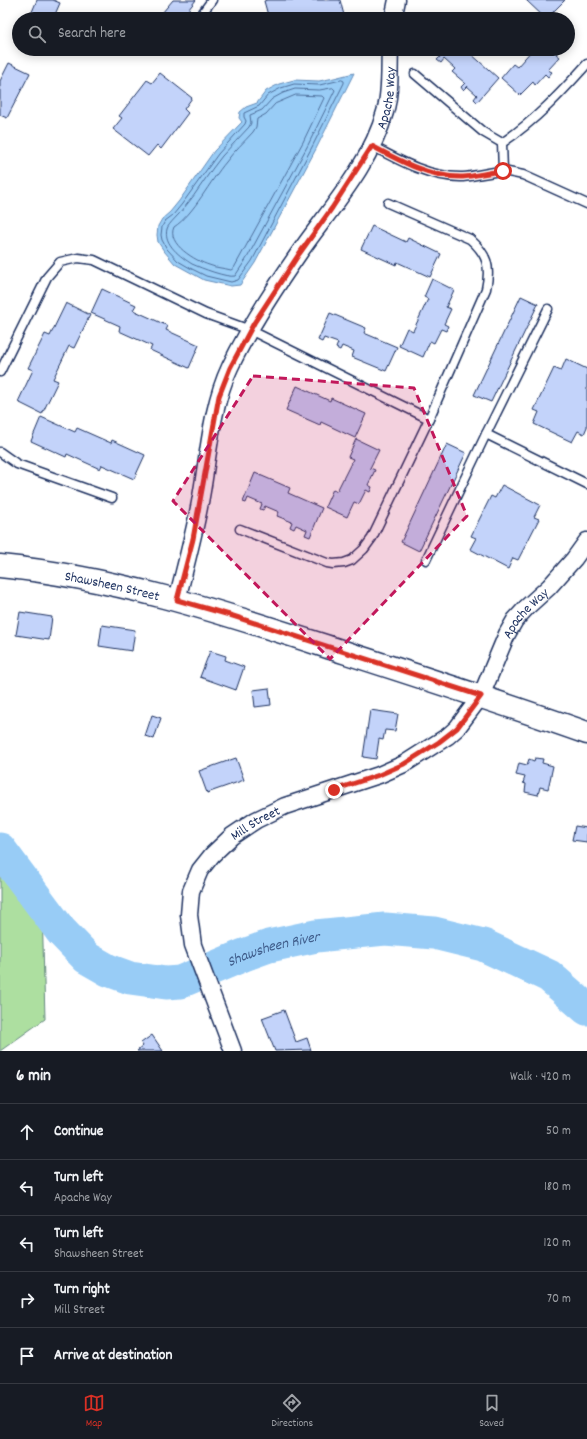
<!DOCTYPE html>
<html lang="en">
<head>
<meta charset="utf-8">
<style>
	body { margin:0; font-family:Dekko,sans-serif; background:#20242c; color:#f1f3f6 }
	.stop { position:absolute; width:12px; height:12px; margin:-9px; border:3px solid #d93025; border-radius:50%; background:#fff }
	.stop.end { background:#d93025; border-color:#fff; box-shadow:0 1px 4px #0008 }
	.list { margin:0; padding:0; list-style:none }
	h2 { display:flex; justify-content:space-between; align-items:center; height:52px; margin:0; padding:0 16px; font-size:17px }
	h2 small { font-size:13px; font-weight:400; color:#9ea1a6 }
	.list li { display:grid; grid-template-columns:26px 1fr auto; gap:12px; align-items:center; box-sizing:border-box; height:56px; padding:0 16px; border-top:1px solid #363941 }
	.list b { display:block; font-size:15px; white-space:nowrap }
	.list p { margin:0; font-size:13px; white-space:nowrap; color:#9ea1a6 }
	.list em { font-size:13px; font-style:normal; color:#9ea1a6 }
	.icon { flex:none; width:22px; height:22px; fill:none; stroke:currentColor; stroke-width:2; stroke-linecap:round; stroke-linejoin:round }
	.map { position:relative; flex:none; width:587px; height:1051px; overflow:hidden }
	.search { position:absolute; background:#171b24; box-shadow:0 2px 10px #0003; left:12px; right:12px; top:12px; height:44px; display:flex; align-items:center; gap:10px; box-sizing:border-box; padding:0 14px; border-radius:22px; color:#9ea1a6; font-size:15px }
	.sheet { height:332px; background:#171b24 }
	nav { display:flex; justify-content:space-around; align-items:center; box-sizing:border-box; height:56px; border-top:1px solid #363941; background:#171b24; font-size:11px; color:#9ea1a6 }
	nav a { display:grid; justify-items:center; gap:2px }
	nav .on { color:#d93025 }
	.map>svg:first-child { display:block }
	.green { fill:#addfa0; stroke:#64877f }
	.water { fill:#98ccf6; stroke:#668db9 }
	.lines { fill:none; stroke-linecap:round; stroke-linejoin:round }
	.shore { stroke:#4d6e9b; stroke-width:1 }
	.river { stroke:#98ccf6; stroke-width:33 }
	.building { fill:#c3d3fa; stroke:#1b2f5e }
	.service-casing { stroke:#1b2f5e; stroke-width:11 }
	.minor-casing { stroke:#1b2f5e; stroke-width:19 }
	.secondary-casing { stroke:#1b2f5e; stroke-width:25 }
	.service { stroke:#fff; stroke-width:8 }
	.minor { stroke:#fff; stroke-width:16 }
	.secondary { stroke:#fff; stroke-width:22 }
	.route { stroke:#d93025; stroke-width:5 }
	.marked { fill:#c2185b; fill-opacity:0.2; stroke:#c2185b; stroke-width:3; stroke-dasharray:8 5; stroke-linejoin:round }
	.labels { text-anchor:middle; stroke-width:3; stroke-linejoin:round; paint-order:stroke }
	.street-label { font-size:14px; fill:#1b2f5e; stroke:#fff }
	.water-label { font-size:15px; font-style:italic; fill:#405e8c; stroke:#fff }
</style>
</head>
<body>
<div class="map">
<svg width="587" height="1051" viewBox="0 0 587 1051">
	<rect width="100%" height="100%" fill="#fff"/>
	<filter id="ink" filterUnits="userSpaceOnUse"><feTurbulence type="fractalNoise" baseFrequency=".025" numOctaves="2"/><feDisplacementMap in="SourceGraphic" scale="8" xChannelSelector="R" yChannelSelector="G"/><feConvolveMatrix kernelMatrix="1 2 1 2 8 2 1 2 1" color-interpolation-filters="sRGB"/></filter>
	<g filter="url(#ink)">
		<path class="green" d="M0 852 42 906 45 1019 0 1051Z"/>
		<path class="water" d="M354 73 316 149 255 263 240 285 231 286 204 280 175 264 164 251 158 242 157 235 158 226 162 219 170 212 179 201 214 151 242 122 239 118 240 112 246 107 257 103 266 91 279 84 294 80 319 81 334 78Z"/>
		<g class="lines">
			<g class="shore">
				<path d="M342 80 344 81V83L312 147 252 261 238 280 231 282 206 276 190 268 178 261 167 249 162 240 161 235 162 227 165 221 173 215 182 204 218 154 245 124 246 121 244 117V113L259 106 268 95 281 88 294 84 319 85Z"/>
				<path d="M333 88 335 90 308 145 247 258 235 276C227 278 201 268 192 264 181 257 163 244 167 229 168 224 180 214 184 208 198 192 208 173 222 156 231 146 240 137 249 127L251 123 250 115 262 110 272 99 283 93 295 89 319 90Z"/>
				<path d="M296 95 322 96 324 98 303 142 234 268 231 270C224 268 216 268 209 265 196 261 166 244 174 227 194 214 210 181 226 162 234 151 244 142 253 132L256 127 257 119 266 114 275 104Z"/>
			</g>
			<path class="river" id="s1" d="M0 849 61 931 87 958 108 970 130 978 166 983 180 982 244 955 269 946 316 936 385 929 434 933 483 945 549 976 587 1009"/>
		</g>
		<g class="building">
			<path d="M37 0H53L60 3 53 19H29Z"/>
			<path d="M173 0H196L181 19H157Z"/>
			<path d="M267 0H340L345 19H269L264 1Z"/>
			<path d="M526 0H565L546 19Z"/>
			<path d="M434 49H472L473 50 470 53 498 78 477 102 474 99 477 95 467 86 463 90 461 87 465 83 452 72 455 69 444 59 441 63 437 60 441 56Z"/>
			<path d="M533 49H561L556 54 560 57 548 70 552 72 548 77 545 74 535 85 533 82 520 95 501 78 513 64 517 67Z"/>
			<path d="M9 63 30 73 7 118 0 115V81Z"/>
			<path d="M160 73 192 98 184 109 188 113 161 149 157 145 148 156 113 129 122 118 119 116 147 80 152 83Z"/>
			<path d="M372 226 406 242 408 238 441 254 430 277 397 262 396 265 361 249Z"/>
			<path d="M432 279 454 290 446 307 451 309 444 324 448 326 446 331 441 329 434 343 430 341 423 357 399 346 407 328 413 331 428 299 424 297Z"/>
			<path d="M102 289 136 305 133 310 168 326 166 330 199 345 189 368 150 350 152 346 119 331 120 326 91 313Z"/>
			<path d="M521 296 538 304 491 402 474 395Z"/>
			<path d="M66 303 90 315 74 348 69 346 53 379 58 381 42 414 18 402 33 370 28 368 45 334 50 336Z"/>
			<path d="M330 313 366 328 364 333 397 347 386 371 352 357 354 351 342 346 340 350 336 348 338 343 324 338 322 342 318 340Z"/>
			<path d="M566 359 587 369V427L584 434 578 431 572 442 534 424 539 412 534 410 554 368 561 371Z"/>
			<path d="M297 386 330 401 331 398 366 414 355 438 321 422 320 425 286 410Z"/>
			<path d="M41 417 75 432 77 428 111 443 112 440 145 455 134 479 102 465 100 469 67 454 66 457 31 441Z"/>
			<path d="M356 439 379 450 370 468 375 470 368 485 372 487 370 492 366 490 359 504 354 502 347 517 325 507 333 489 337 491 353 459 348 457Z"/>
			<path d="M447 444 466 453 419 551 401 542Z"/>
			<path d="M255 473 290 488 288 493 322 508 310 537 305 535 307 530 296 525 294 529 290 527 292 522 277 516 279 512 265 506 263 510 260 509 262 504 248 498 246 503 243 502Z"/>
			<path d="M502 485 540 505 534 517 539 519 518 560 513 558 508 569 470 549 476 538 471 536 491 496 495 498Z"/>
			<path d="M20 612 52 617 49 640 16 635Z"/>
			<path d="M102 625 135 630 132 651 99 646Z"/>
			<path d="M210 651 226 656 225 660 244 667 236 690 200 677Z"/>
			<path d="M269 688 271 705 255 707 253 690Z"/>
			<path d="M370 710 398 714 395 731 385 730 383 740 379 739 376 759 363 757Z"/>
			<path d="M152 715 161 718 154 739 145 736Z"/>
			<path d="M236 758 244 780 207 793 199 771Z"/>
			<path d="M535 758 543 759 542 763 553 766 548 789 540 787 538 795 525 792 526 784 523 783 525 777 516 775 519 763 527 765 529 759 534 761Z"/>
			<path d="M575 826 587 828V842L572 840Z"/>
			<path d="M284 1010 296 1042 307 1038 311 1050 275 1051 262 1018Z"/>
			<path d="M152 1035 163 1051H137L143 1046 141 1043Z"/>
		</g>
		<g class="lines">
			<defs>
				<g id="service">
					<path d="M198 19 212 0"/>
					<path d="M415 74 483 132 502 143"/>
					<path d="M502 143 503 171 523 175 587 204"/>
					<path d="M502 143C536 120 561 93 587 64"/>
					<path d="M372 146C400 161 431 178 463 177 476 176 489 172 503 171"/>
					<path d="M0 372 47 277 60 262 78 258 94 260 206 314 250 330 429 419"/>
					<path d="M486 434 587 484"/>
					<path d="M0 452 17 464 112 498"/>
					<path d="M240 529 327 563 333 564 344 563 352 560 364 549 372 538 429 419 486 289C491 266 487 254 470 239L388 203"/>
					<path d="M426 560 486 434 548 309"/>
				</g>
				<g id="minor">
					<path d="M393 19 397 0"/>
					<path id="s2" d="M177 600C186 563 196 528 202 491 209 450 212 405 230 367 249 327 274 289 299 253 329 210 371 164 385 112 391 92 389 69 390 49"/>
					<path id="s3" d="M233 1051 193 945 189 915 191 891 200 870 212 855 232 836 256 820 285 806 379 775 404 764 448 736 457 728 481 696 507 634 515 620 527 607 549 587 574 559 587 541"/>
				</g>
				<g id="secondary">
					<path id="s4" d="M0 566C112 577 218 611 325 646 412 674 500 702 587 733"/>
				</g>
			</defs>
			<use href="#service" class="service-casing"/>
			<use href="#minor" class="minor-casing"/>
			<use href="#secondary" class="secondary-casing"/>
			<use href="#service" class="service"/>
			<use href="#minor" class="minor"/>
			<use href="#secondary" class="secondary"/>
		</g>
	</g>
	<g class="lines" filter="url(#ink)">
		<path class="route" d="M334 790 379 775 404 764 439 742 457 728 481 696 233 616 177 600 193 539 219 396 230 368 254 323 299 254 332 208 372 146C400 161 431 178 463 177 476 176 489 172 503 171"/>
	</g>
	<path class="marked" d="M253 376 414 388 467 516 330 659 173 501Z"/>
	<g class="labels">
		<g class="street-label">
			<text dy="5" stroke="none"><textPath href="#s2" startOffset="553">Apache Way</textPath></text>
			<text dy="5" stroke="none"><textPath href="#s4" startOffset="114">Shawsheen Street</textPath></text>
			<text dy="5" stroke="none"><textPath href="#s3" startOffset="624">Apache Way</textPath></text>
			<text dy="5" stroke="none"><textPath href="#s3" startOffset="264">Mill Street</textPath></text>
		</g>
		<g class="water-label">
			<text dy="5" stroke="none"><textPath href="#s1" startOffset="337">Shawsheen River</textPath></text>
		</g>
	</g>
</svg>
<div class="stop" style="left:503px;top:171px"></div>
<div class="stop end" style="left:334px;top:790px"></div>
<div class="search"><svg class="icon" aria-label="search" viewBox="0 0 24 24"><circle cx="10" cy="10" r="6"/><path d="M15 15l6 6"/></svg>Search here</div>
</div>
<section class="sheet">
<h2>6 min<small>Walk · 420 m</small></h2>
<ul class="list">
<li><svg class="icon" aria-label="ahead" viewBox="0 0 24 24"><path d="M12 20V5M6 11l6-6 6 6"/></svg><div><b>Continue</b></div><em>50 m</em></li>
<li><svg class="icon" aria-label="left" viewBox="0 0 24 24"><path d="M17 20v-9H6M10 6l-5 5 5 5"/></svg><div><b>Turn left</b><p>Apache Way</p></div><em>180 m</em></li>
<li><svg class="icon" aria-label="left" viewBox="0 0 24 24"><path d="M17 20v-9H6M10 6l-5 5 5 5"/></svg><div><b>Turn left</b><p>Shawsheen Street</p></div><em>120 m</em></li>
<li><svg class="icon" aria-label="right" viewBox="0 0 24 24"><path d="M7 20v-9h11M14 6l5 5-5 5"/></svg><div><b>Turn right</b><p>Mill Street</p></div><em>70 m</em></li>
<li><svg class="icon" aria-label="arrive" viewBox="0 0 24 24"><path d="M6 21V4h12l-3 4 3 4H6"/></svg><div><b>Arrive at destination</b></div></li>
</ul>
</section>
<nav>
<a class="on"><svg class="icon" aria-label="map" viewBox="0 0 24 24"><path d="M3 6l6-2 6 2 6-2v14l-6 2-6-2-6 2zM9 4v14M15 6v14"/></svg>Map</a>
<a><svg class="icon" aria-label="directions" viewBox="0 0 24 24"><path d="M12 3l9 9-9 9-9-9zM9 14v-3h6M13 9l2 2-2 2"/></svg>Directions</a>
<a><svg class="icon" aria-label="saved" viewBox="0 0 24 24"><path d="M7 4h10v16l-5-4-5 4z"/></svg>Saved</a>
</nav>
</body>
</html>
